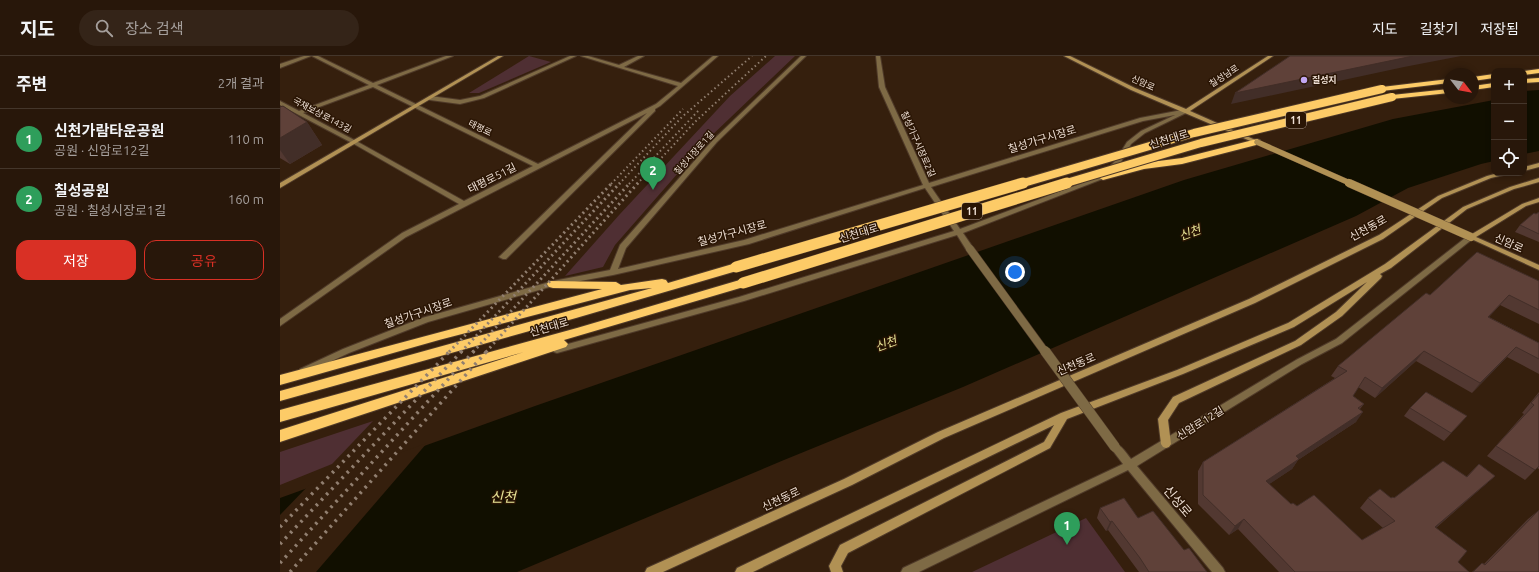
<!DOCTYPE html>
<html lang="ko">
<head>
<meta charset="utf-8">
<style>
	body { margin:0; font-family:Ubuntu,"Noto Sans KR",sans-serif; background:#342418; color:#f1f3f6 }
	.controls { position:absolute; right:12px; top:12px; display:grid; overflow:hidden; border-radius:8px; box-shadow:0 2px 6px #0003 }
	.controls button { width:36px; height:36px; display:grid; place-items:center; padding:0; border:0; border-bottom:1px solid #44362b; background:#28170a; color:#f1f3f6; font:20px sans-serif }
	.compass { position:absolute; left:1163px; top:12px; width:36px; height:36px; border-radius:50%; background:#28170a; box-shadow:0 2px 6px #0003; rotate:121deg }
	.you { position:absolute; left:735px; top:216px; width:14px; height:14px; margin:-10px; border:3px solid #fff; border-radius:50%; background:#1a73e8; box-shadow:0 0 0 6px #1a73e833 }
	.badge { display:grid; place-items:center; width:26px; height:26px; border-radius:50%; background:#d93025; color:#fff; font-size:13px; font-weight:700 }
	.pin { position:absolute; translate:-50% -33px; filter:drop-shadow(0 1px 2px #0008) }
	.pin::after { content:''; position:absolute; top:21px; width:14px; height:12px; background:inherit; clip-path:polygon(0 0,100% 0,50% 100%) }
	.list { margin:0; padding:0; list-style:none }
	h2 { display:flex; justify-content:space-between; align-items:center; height:52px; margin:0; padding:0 16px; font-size:17px }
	h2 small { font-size:13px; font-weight:400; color:#a59f9c }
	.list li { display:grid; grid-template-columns:26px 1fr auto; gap:12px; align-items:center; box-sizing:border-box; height:60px; padding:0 16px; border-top:1px solid #44362b }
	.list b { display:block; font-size:15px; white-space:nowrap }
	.list p { margin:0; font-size:13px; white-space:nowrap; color:#a59f9c }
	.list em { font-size:13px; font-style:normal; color:#a59f9c }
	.actions { display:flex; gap:8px; padding:12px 16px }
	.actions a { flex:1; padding:9px 0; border:1px solid #d93025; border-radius:12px; text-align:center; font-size:14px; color:#d93025 }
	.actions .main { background:#d93025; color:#fff }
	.icon { flex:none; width:22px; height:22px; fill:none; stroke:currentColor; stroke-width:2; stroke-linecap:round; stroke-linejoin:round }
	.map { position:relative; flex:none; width:1259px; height:516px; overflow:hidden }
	header { display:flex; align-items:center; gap:24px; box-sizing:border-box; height:56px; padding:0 20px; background:#28170a; border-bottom:1px solid #44362b }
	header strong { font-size:19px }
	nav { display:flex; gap:22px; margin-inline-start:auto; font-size:14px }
	.search { width:280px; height:36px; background:#342418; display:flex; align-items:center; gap:10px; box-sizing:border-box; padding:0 14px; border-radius:22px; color:#a59f9c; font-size:15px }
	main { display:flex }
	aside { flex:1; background:#28170a }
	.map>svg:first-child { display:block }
	.green { fill:#4f2f33 }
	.water { fill:#110f00 }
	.pier { fill:#351f0d }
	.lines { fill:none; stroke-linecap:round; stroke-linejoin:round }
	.street-casing { stroke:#4f3a29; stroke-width:2 }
	.secondary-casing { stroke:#4f3a29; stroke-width:2 }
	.highway-casing { stroke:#4f3a29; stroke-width:2 }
	.street { fill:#7e6a45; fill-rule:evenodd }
	.secondary { fill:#b19154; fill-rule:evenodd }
	.highway { fill:#fdcb67; fill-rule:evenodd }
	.rail-far2 { stroke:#917f70; stroke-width:2; stroke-dasharray:1.5 3; stroke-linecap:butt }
	.rail-far1 { stroke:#917f70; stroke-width:3; stroke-dasharray:2 3.5; stroke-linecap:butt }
	.rail { stroke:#917f70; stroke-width:3.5; stroke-dasharray:2.5 5; stroke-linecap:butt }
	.street-bridge-far1-casing { stroke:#4f3a29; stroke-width:9; stroke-linecap:butt }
	.street-bridge-casing { stroke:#4f3a29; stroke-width:11; stroke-linecap:butt }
	.secondary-bridge-far1-casing { stroke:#4f3a29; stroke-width:6; stroke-linecap:butt }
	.secondary-bridge-casing { stroke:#4f3a29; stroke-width:9; stroke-linecap:butt }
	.highway-bridge-far1-casing { stroke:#4f3a29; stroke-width:10; stroke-linecap:butt }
	.highway-bridge-casing { stroke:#4f3a29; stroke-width:12; stroke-linecap:butt }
	.street-bridge-far1 { stroke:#7e6a45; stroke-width:8 }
	.street-bridge { stroke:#7e6a45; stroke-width:10 }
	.secondary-bridge-far1 { stroke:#b19154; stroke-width:5.5 }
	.secondary-bridge { stroke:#b19154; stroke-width:8 }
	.highway-bridge-far1 { stroke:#fdcb67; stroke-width:8 }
	.highway-bridge { stroke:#fdcb67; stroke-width:11 }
	.wall { fill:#523831 }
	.shaded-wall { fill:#422e28 }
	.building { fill:#5f4139; stroke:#422e28 }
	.poi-dot { fill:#c2a7f2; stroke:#2a1504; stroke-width:1.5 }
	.labels { text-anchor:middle; stroke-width:3; stroke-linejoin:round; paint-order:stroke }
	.far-street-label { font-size:9px; fill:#eedfd4; stroke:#2a1504 }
	.far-poi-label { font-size:9px; font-weight:bold; fill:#eedfd4; stroke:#2a1504; text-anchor:start }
	.shield { fill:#2a1504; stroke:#b3a296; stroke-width:1 }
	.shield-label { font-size:10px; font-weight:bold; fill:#eedfd4 }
	.street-label { font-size:11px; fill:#eedfd4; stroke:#2a1504 }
	.water-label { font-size:12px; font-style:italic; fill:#e9e697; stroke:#2a1504 }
	.near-street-label { font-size:13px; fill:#eedfd4; stroke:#2a1504 }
	.near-water-label { font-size:14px; font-style:italic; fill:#e9e697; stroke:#2a1504 }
</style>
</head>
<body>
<header>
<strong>지도</strong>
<div class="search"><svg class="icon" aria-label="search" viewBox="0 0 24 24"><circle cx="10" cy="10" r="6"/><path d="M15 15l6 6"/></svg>장소 검색</div>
<nav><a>지도</a><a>길찾기</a><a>저장됨</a></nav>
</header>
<main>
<aside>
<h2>주변<small>2개 결과</small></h2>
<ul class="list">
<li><span class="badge" style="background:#2e9e5b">1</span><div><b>신천가람타운공원</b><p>공원 · 신암로12길</p></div><em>110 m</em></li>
<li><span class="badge" style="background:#2e9e5b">2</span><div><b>칠성공원</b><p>공원 · 칠성시장로1길</p></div><em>160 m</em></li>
</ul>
<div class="actions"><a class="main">저장</a><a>공유</a></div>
</aside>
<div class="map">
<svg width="1259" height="516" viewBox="0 0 1259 516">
	<rect width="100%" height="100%" fill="#351f0d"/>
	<g class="green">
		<path d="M249 0 271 6 199 37H189Z"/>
		<path d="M495 0H515L427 84 335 189 323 211 285 220 340 158 450 40Z"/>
		<path d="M93 365 52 408 0 429V396Z"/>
		<path d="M806 462 845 516H692Z"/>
	</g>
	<g class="water">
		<path d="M1259 34V95L1244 98V35Z"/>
		<path d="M1214 44V105L1201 108 1128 132 1076 160 683 331 504 404 237 516H0V442L255 350 904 124 1113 63Z"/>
	</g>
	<path class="pier" d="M147 387 36 516H0V459L28 430Z"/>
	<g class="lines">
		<defs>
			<g id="street">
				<path d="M24 0H31L0 12V8Z"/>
				<path d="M32 0H38L93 27 166 0H173L97 29 258 108 376 48 398 30 301 0H308L339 9 358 0H364L344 11 401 27 433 0H438L380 50 375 53V55L226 203H223L219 201 367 57 126 181 0 270V263L122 177 179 148 74 88 0 49V45L19 55 89 29ZM93 31 253 110 184 145 78 86 23 57Z"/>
				<path d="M290 0H296L204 42 180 48 150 44 147 42 150 40 180 44 200 40Z"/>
				<path d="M521 0H526L437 86 346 192 338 213 464 184 643 129 599 31 596 0H600L605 31 649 127 860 62 907 53 910 55 865 77 851 88 841 106 825 122 683 177 694 193 693 195H687L677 179 464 245 277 297 274 296 273 294 274 292 277 291 459 241 674 175 645 132 469 188 333 219 273 230 148 266 69 297 26 317H20L19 315 20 313 63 293 142 262 273 225 330 214 340 189 433 84ZM895 59 861 75 847 86 836 104 821 120 680 173 651 131 863 65Z"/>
				<path d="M1189 179H1191L1195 181 1062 287 1022 308 857 410 943 512 945 516H932L848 414 639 516H621L623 512 843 408 830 391 832 388C840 386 846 397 851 403L1016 304 1056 283Z"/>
			</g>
			<g id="secondary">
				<path d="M218 0H223L0 132V127Z"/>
				<path d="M784 0H790L855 32 906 53 988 0H993L910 55 980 86 979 87H975L851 34Z"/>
				<path d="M1259 107V111L1244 115V111Z"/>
				<path d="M1218 117H1229L1228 118 1211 122 1162 142 1103 183 975 247 664 382 572 429 383 516H365L367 512 564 423 658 376 969 243 1099 179 1158 140 1207 120Z"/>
				<path d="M1259 122V126L1234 133 1187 153 1111 212 1100 218 1102 220 1101 222 1062 260 1021 289 899 347 888 364 891 388 889 391 886 392 883 391 881 388 878 363 893 341 1015 285 1056 256 1087 226 1014 271 903 318 787 363 770 392 568 497 561 510 563 516H551L549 510 560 489 764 386 774 369 473 516H455L457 512 781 357 897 314 1008 267 1105 208 1183 151 1230 131Z"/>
				<path d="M1259 142V146L1246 150 1196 181 1259 209V214L1187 181 1242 148Z"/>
			</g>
			<g id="highway">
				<path d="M1259 13V17L1244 19 1243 15Z"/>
				<path d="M1214 18V22L1193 25V21Z"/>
				<path d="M1259 22V26L1244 27V23Z"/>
				<path d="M1169 23V27L1102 35 1098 33 1102 31Z"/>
				<path d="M1214 27V31L1193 34V30Z"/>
				<path d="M1169 33V37L1112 43 1108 41 1112 39Z"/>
				<path d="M977 83 980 84 981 86 980 88 902 108 864 113 823 124 818 121 820 119 863 107 902 102Z"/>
				<path d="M456 207 460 208 462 211 460 214 296 262 0 345V335L372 232 350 234 159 284 0 329V319L322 233 273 232 269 231 267 228 269 225 336 226 341 229 382 223 386 224 388 227Z"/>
				<path d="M463 223 467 224 469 227 467 230 284 284 288 288 286 291 0 386V374L244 296 0 366V354L297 272Z"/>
			</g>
		</defs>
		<use href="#street" class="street-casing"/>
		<use href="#secondary" class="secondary-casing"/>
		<use href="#highway" class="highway-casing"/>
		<use href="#street" class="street"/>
		<use href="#secondary" class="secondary"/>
		<use href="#highway" class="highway"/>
		<g class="rail-far2">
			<path d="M331 128 403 53"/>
			<path d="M339 128 402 61 472 0"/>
			<path d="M349 128 420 53"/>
			<path d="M357 128 415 66 486 0"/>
		</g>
		<g class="rail-far1">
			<path d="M169 296 332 127"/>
			<path d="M181 296 340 127"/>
			<path d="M193 296 350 127"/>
			<path d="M206 296 358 127"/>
		</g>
		<g class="rail">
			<path d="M0 471 170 295"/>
			<path d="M0 488 182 295"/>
			<path d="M0 507 194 295"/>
			<path d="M10 516 207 295"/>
		</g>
		<defs>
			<path id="street-bridge-far1" d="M690 193 765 296"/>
			<path id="street-bridge" d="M765 295 835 391"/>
			<path id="secondary-bridge-far1" d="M977 86 1072 128"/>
			<path id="secondary-bridge" d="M1069 127 1191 181"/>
			<g id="highway-bridge-far1">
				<path d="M740 128 914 77 1102 33"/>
				<path d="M783 128 921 87 1112 41"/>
			</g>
			<g id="highway-bridge">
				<path d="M456 211 743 127"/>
				<path d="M463 227 787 127"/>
			</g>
		</defs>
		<use href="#street-bridge-far1" class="street-bridge-far1-casing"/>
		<use href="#street-bridge" class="street-bridge-casing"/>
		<use href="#secondary-bridge-far1" class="secondary-bridge-far1-casing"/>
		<use href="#secondary-bridge" class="secondary-bridge-casing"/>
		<use href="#highway-bridge-far1" class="highway-bridge-far1-casing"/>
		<use href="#highway-bridge" class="highway-bridge-casing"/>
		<use href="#street-bridge-far1" class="street-bridge-far1"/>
		<use href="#street-bridge" class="street-bridge"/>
		<use href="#secondary-bridge-far1" class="secondary-bridge-far1"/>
		<use href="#secondary-bridge" class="secondary-bridge"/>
		<use href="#highway-bridge-far1" class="highway-bridge-far1"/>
		<use href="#highway-bridge" class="highway-bridge"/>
	</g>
	<g class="wall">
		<path d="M0 51 27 66 42 89 10 108 0 102Z"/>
		<path d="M1259 156V186L1235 176 1240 169Z"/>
		<path d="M1259 225V268L1220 249 1209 261 1259 287V318L1227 301 1192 337 1136 305 1095 342 1078 331 1073 340 1084 348 1080 353 1076 366 1018 404 1012 413 989 428 1011 448 1082 484 1103 472 1080 452 1088 442H1114L1186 421 1199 408 1215 420 1156 472 1178 506 1189 516H999L958 473 949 479 918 448V415L923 406 1055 322 1051 320 1058 310 1150 239Z"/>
		<path d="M1259 336V413L1257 412 1245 424 1207 400 1244 358 1242 357Z"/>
		<path d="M1130 352 1187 360 1164 385 1124 360Z"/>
		<path d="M820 452 858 462 904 494 927 516H859L828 474 826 475 817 462Z"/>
		<path d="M1259 454V516H1192L1202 507 1204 508 1248 463Z"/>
	</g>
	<g class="shaded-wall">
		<path d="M1133 0H1181L1124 11 951 48 955 37Z"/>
		<path d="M27 66 42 89 10 108 0 94V82Z"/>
		<path d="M1229 239 1220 249 1200 270 1208 261Z"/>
		<path d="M1236 291 1227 301 1192 337 1200 327Z"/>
		<path d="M1144 295 1136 305 1095 342 1102 332Z"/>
		<path d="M1083 356 1076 366 1018 404 1012 413 979 435 986 425 1016 400Z"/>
		<path d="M1215 420 1205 429 1146 480 1155 471Z"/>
		<path d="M964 463 958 473 949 479 955 470Z"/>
		<path d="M832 465 828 474 826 475 830 466Z"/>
	</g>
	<g class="building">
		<path d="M1010 0H1133L955 37Z"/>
		<path d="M3 50 27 66 0 82V51Z"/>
		<path d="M1259 156V178L1240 169 1254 157 1256 158Z"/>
		<path d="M1197 196 1259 225V254L1229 239 1208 261 1259 287V303L1236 291 1200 327 1144 295 1102 332 1085 321 1073 340 1084 348 1078 352 1083 356 1016 400 1019 403 986 425 1011 448 1013 447 1017 450 1034 439 1082 484 1115 465 1088 442 1100 433 1111 442 1113 441 1114 442 1163 405 1187 421 1199 408 1215 420 1155 471 1187 495 1178 506 1189 516H1015L964 463 955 470 923 439V406L1067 315 1058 310 1146 237 1150 239Z"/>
		<path d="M1146 336 1187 360 1171 377 1130 352Z"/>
		<path d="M1259 338V410L1255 414 1216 390 1254 349 1251 347Z"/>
		<path d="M844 442 858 462 873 455 904 494 909 492 927 516H869L860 502 832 465 830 466 820 452Z"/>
		<path d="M1259 454V516H1193L1202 507 1205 509Z"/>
	</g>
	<circle class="poi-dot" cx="1024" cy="24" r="4"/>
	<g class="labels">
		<g class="far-street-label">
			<text transform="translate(944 20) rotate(-33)" y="3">칠성남로</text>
			<text transform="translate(863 27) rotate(24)" y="3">신암로</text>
			<text transform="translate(42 59) rotate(28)" y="3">국채보상로143길</text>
			<text transform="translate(200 72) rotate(26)" y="3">태평로</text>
			<text transform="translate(638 88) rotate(66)" y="3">칠성가구시장로2길</text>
			<text transform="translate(414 97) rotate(-48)" y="3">칠성시장로1길</text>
		</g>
		<g class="far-poi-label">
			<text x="1032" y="27">질성지</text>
		</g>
		<g class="shield">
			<rect x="1006" y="56" width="20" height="16" rx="3"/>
			<rect x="682" y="147" width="20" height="16" rx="3"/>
		</g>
		<g class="shield-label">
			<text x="1016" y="68">11</text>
			<text x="692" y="159">11</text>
		</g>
		<g class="street-label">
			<text transform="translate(762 83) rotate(-17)" y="4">칠성가구시장로</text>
			<text transform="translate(889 83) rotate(-17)" y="4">신천대로</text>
			<text transform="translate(212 122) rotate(-27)" y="4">태평로51길</text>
			<text transform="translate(1088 172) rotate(-29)" y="4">신천동로</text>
			<text transform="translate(452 177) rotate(-15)" y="4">칠성가구시장로</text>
			<text transform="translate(579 177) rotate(-17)" y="4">신천대로</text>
			<text transform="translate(1229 187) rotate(24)" y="4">신암로</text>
			<text transform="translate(138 257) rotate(-19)" y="4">칠성가구시장로</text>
			<text transform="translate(269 271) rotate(-16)" y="4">신천대로</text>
			<text transform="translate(796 308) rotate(-23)" y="4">신천동로</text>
			<text transform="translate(920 367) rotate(-32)" y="4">신암로12길</text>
			<text transform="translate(501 443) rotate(-25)" y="4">신천동로</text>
		</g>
		<g class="water-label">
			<text transform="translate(910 177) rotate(-20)" y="4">신천</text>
			<text transform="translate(606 288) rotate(-20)" y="4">신천</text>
		</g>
		<g class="near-street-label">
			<text transform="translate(898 445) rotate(50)" y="5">신성로</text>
		</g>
		<g class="near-water-label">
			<text x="223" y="446">신천</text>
		</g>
	</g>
</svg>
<div class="controls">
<button>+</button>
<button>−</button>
<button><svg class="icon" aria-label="locate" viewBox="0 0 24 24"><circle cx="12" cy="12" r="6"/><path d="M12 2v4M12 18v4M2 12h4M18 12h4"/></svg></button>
</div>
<svg class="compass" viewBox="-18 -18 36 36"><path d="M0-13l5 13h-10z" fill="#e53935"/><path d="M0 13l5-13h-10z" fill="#a59f9c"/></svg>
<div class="you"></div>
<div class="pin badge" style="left:787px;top:489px;background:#2e9e5b">1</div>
<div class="pin badge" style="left:373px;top:134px;background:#2e9e5b">2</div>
</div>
</main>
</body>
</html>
